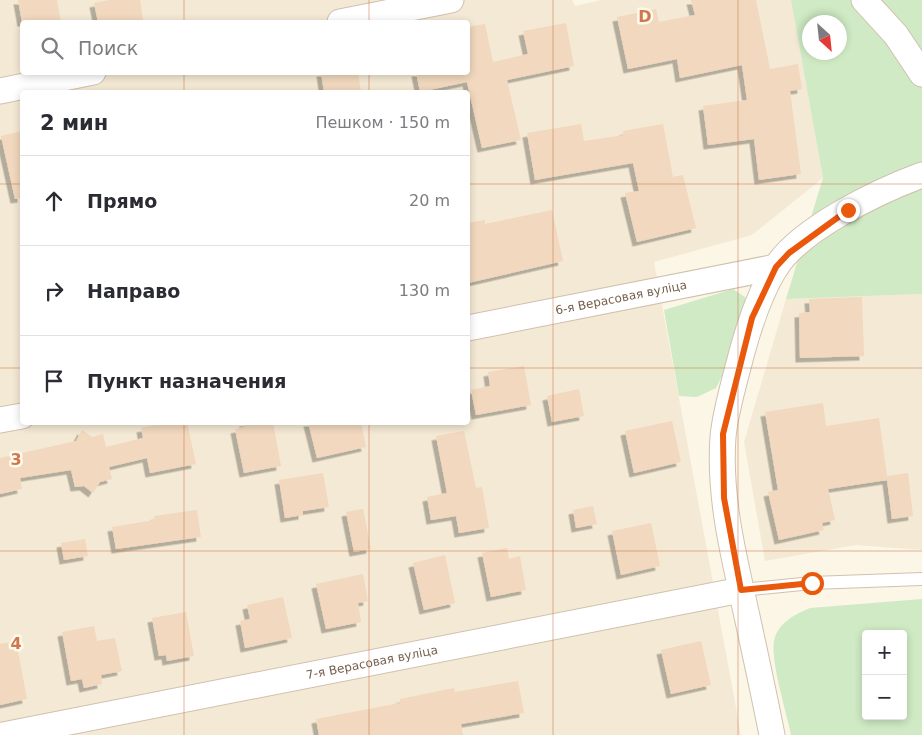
<!DOCTYPE html>
<html lang="ru">
<head>
<meta charset="utf-8">
<style>
	body { margin:0; font-family:"DejaVu Sans",sans-serif; background:#f2f2f3; color:#2b2b33 }
	.controls { position:absolute; right:15px; bottom:15px; display:grid; overflow:hidden; border-radius:5px; box-shadow:0 2px 8px #0003 }
	.controls button { width:45px; height:45px; display:grid; place-items:center; padding:0; border:0; border-bottom:1px solid #e1e1e2; background:#fff; color:#2b2b33; font:25px sans-serif }
	.compass { position:absolute; left:802px; top:15px; width:45px; height:45px; border-radius:50%; background:#fff; box-shadow:0 2px 8px #0003; rotate:153deg }
	.stop { position:absolute; width:15px; height:15px; margin:-11px; border:4px solid #ea580c; border-radius:50%; background:#fff }
	.stop.end { background:#ea580c; border-color:#fff; box-shadow:0 1px 5px #0008 }
	.list { margin:0; padding:0; list-style:none }
	h2 { display:flex; justify-content:space-between; align-items:center; height:65px; margin:0; padding:0 20px; font-size:21px }
	h2 small { font-size:16px; font-weight:400; color:#7c7c81 }
	.list li { display:grid; grid-template-columns:32px 1fr auto; gap:15px; align-items:center; box-sizing:border-box; height:90px; padding:0 20px; border-top:1px solid #e1e1e2 }
	.list b { display:block; font-size:19px; white-space:nowrap }
	.list em { font-size:16px; font-style:normal; color:#7c7c81 }
	.icon { flex:none; width:28px; height:28px; fill:none; stroke:currentColor; stroke-width:2; stroke-linecap:round; stroke-linejoin:round }
	.map { position:relative; flex:none; width:922px; height:735px; overflow:hidden }
	.search { position:absolute; background:#fff; box-shadow:0 2px 8px #0003; left:20px; top:20px; width:450px; height:55px; display:flex; align-items:center; gap:12px; box-sizing:border-box; padding:0 18px; border-radius:5px; color:#7c7c81; font-size:19px }
	.panel { position:absolute; background:#fff; box-shadow:0 2px 8px #0003; left:20px; top:90px; width:450px; height:335px; border-radius:5px }
	.map>svg:first-child { display:block }
	.residential { fill:#f4e9d4; fill-rule:evenodd }
	.green { fill:#cfeac4; fill-rule:evenodd }
	.building { fill:#f1d8be; filter:url(#shadow) }
	.lines { fill:none; stroke-linecap:round; stroke-linejoin:round }
	.lane-casing { stroke:#d0c1af; stroke-width:14 }
	.street-casing { stroke:#d0c1af; stroke-width:27 }
	.lane { stroke:#fff; stroke-width:12 }
	.street { stroke:#fff; stroke-width:25 }
	.route { stroke:#ea580c; stroke-width:6 }
	.grid { fill:none; stroke:#ce784d; stroke-width:1; stroke-opacity:0.55 }
	.labels { text-anchor:middle; stroke-width:5; stroke-linejoin:round; paint-order:stroke }
	.street-label { font-size:12px; fill:#755e4b; stroke:#fff9ec }
	.grid-label { font-size:16px; text-anchor:middle; font-weight:bold; fill:#ce784d; stroke:#fff9ec; stroke-width:5; stroke-linejoin:round; paint-order:stroke }
</style>
</head>
<body>
<div class="map">
<svg width="922" height="735" viewBox="0 0 922 735">
	<defs>
		<filter id="shadow"><feDropShadow dx="-4.5" dy="4.5" stdDeviation="0" flood-color="#0004"/></filter>
	</defs>
	<rect width="100%" height="100%" fill="#fcf6e6"/>
	<g class="residential">
		<path d="M0 0H572L575 6 601 0H791L823 178 752 235 654 262 741 735H0ZM22 22H468V72H22ZM22 92H468V422H22Z"/>
		<path d="M922 294V550L856 545 765 561 744 442 786 299Z"/>
	</g>
	<g class="green">
		<path d="M791 0H922V294L786 299 823 178ZM810 22H840V52H810Z"/>
		<path d="M733 289 745 297 747 311 731 358 716 388 697 397 679 396 664 310Z"/>
		<path d="M922 599V735H791C787 713 768 655 775 637 781 621 796 614 810 608ZM866 634H903V716H866Z"/>
	</g>
	<g class="building">
		<path d="M18 0H57L61 22H22Z"/>
		<path d="M110 0H140L143 20 98 22 94 3Z"/>
		<path d="M691 0H756L770 69 798 64 802 89 790 91 801 174 759 180 754 139 708 145 703 106 747 100 742 65 680 78 677 59 628 69 617 17 656 9 659 22 695 15Z"/>
		<path d="M566 23 574 66 507 80 521 140 482 148 467 82 420 92 416 72H468V27L485 24 493 62 528 54 523 31Z"/>
		<path d="M321 72H358L361 92H324Z"/>
		<path d="M581 124 584 141 624 135 623 131 663 124 673 177 683 175 696 228 637 242 625 193 639 191 633 163 535 180 527 133Z"/>
		<path d="M22 131V198L15 199 1 136Z"/>
		<path d="M552 210 563 261 468 283V223L485 220V224Z"/>
		<path d="M862 297 864 356 800 358 799 313 810 312 809 299Z"/>
		<path d="M524 366 531 405 476 415 471 390 490 386 488 372Z"/>
		<path d="M579 389 584 416 552 422 547 396Z"/>
		<path d="M823 403 826 426 879 418 887 476 908 473 913 516 892 519 887 480 828 489 835 520 822 523 824 530 779 540 768 492 778 490 765 412Z"/>
		<path d="M672 421 681 462 634 473 625 431Z"/>
		<path d="M170 422H187L196 464 150 473 147 458 109 467 112 479 100 482 93 493 84 486 75 487 71 470 20 478 22 489 0 494V458L76 441 82 430 92 437 103 434 106 447 143 438 141 428Z"/>
		<path d="M244 422H273L281 466 244 473 235 429 245 427Z"/>
		<path d="M308 422H361L366 447 317 458Z"/>
		<path d="M464 431 476 488 482 487 489 528 459 533 456 516 431 520 427 497 447 493 436 436Z"/>
		<path d="M323 473 329 507 303 511V515L285 518 279 480Z"/>
		<path d="M593 506 597 524 576 528 573 510Z"/>
		<path d="M363 509 371 549 354 552 346 512Z"/>
		<path d="M197 510 201 537 116 549 112 527 155 520 154 516Z"/>
		<path d="M651 523 660 566 621 575 612 531Z"/>
		<path d="M85 539 88 556 64 560 61 543Z"/>
		<path d="M507 548 509 559 520 556 526 590 491 597 482 553Z"/>
		<path d="M445 555 455 603 424 610 413 563Z"/>
		<path d="M363 574 368 601 358 603 361 622 326 629 316 584Z"/>
		<path d="M283 597 292 638 245 648 240 621 250 619 247 605Z"/>
		<path d="M186 612 194 656 167 661 166 655 159 656 152 618Z"/>
		<path d="M94 626 97 641 115 638 122 671 101 675 102 684 84 688 82 679 71 681 62 632Z"/>
		<path d="M16 641 27 699 0 705V644Z"/>
		<path d="M701 641 711 685 671 694 661 650Z"/>
		<path d="M518 681 524 713 461 724 463 735H319L316 719 400 703V699L454 688 455 692Z"/>
	</g>
	<g class="lines">
		<defs>
			<path id="lane" d="M741 590 812 583 922 579"/>
			<g id="street">
				<path d="M864 0 896 35 922 74"/>
				<path d="M340 22 451 0"/>
				<path d="M0 91 93 72"/>
				<path id="s1" d="M468 328 776 267"/>
				<path d="M0 420 22 416"/>
				<path id="s2" d="M3 735 741 590"/>
				<path d="M772 735C763 689 753 644 743 598 731 545 719 491 723 437 725 412 736 376 742 352 750 323 760 292 776 267 801 228 879 191 922 175"/>
			</g>
		</defs>
		<use href="#lane" class="lane-casing"/>
		<use href="#street" class="street-casing"/>
		<use href="#lane" class="lane"/>
		<use href="#street" class="street"/>
	</g>
	<g class="lines">
		<path class="route" d="M812 583 741 590 724 498 723 434 752 318 776 267 789 253 848 210"/>
	</g>
	<path class="grid" d="M184 0V22M369 0V22M553 0V735M738 0V735M184 72V92M369 72V92M0 184H22M468 184H922M0 368H22M468 368H922M184 422V735M369 422V735M0 551H922"/>
	<g class="labels">
		<g class="street-label">
			<text dy="4" stroke="none"><textPath href="#s1" startOffset="156">6-я Верасовая вуліца</textPath></text>
			<text dy="4" stroke="none"><textPath href="#s2" startOffset="376">7-я Верасовая вуліца</textPath></text>
		</g>
	</g>
	<g class="grid-label">
		<text x="645" y="22">D</text>
		<text x="16" y="465">3</text>
		<text x="16" y="649">4</text>
	</g>
</svg>
<div class="controls">
<button>+</button>
<button>−</button>
</div>
<svg class="compass" viewBox="-18 -18 36 36"><path d="M0-13l5 13h-10z" fill="#e53935"/><path d="M0 13l5-13h-10z" fill="#7c7c81"/></svg>
<div class="stop" style="left:812px;top:583px"></div>
<div class="stop end" style="left:848px;top:210px"></div>
<div class="search"><svg class="icon" aria-label="search" viewBox="0 0 24 24"><circle cx="10" cy="10" r="6"/><path d="M15 15l6 6"/></svg>Поиск</div>
<section class="panel">
<h2>2 мин<small>Пешком · 150 m</small></h2>
<ul class="list">
<li><svg class="icon" aria-label="ahead" viewBox="0 0 24 24"><path d="M12 20V5M6 11l6-6 6 6"/></svg><div><b>Прямо</b></div><em>20 m</em></li>
<li><svg class="icon" aria-label="right" viewBox="0 0 24 24"><path d="M7 20v-9h11M14 6l5 5-5 5"/></svg><div><b>Направо</b></div><em>130 m</em></li>
<li><svg class="icon" aria-label="arrive" viewBox="0 0 24 24"><path d="M6 21V4h12l-3 4 3 4H6"/></svg><div><b>Пункт назначения</b></div></li>
</ul>
</section>
</div>
</body>
</html>
